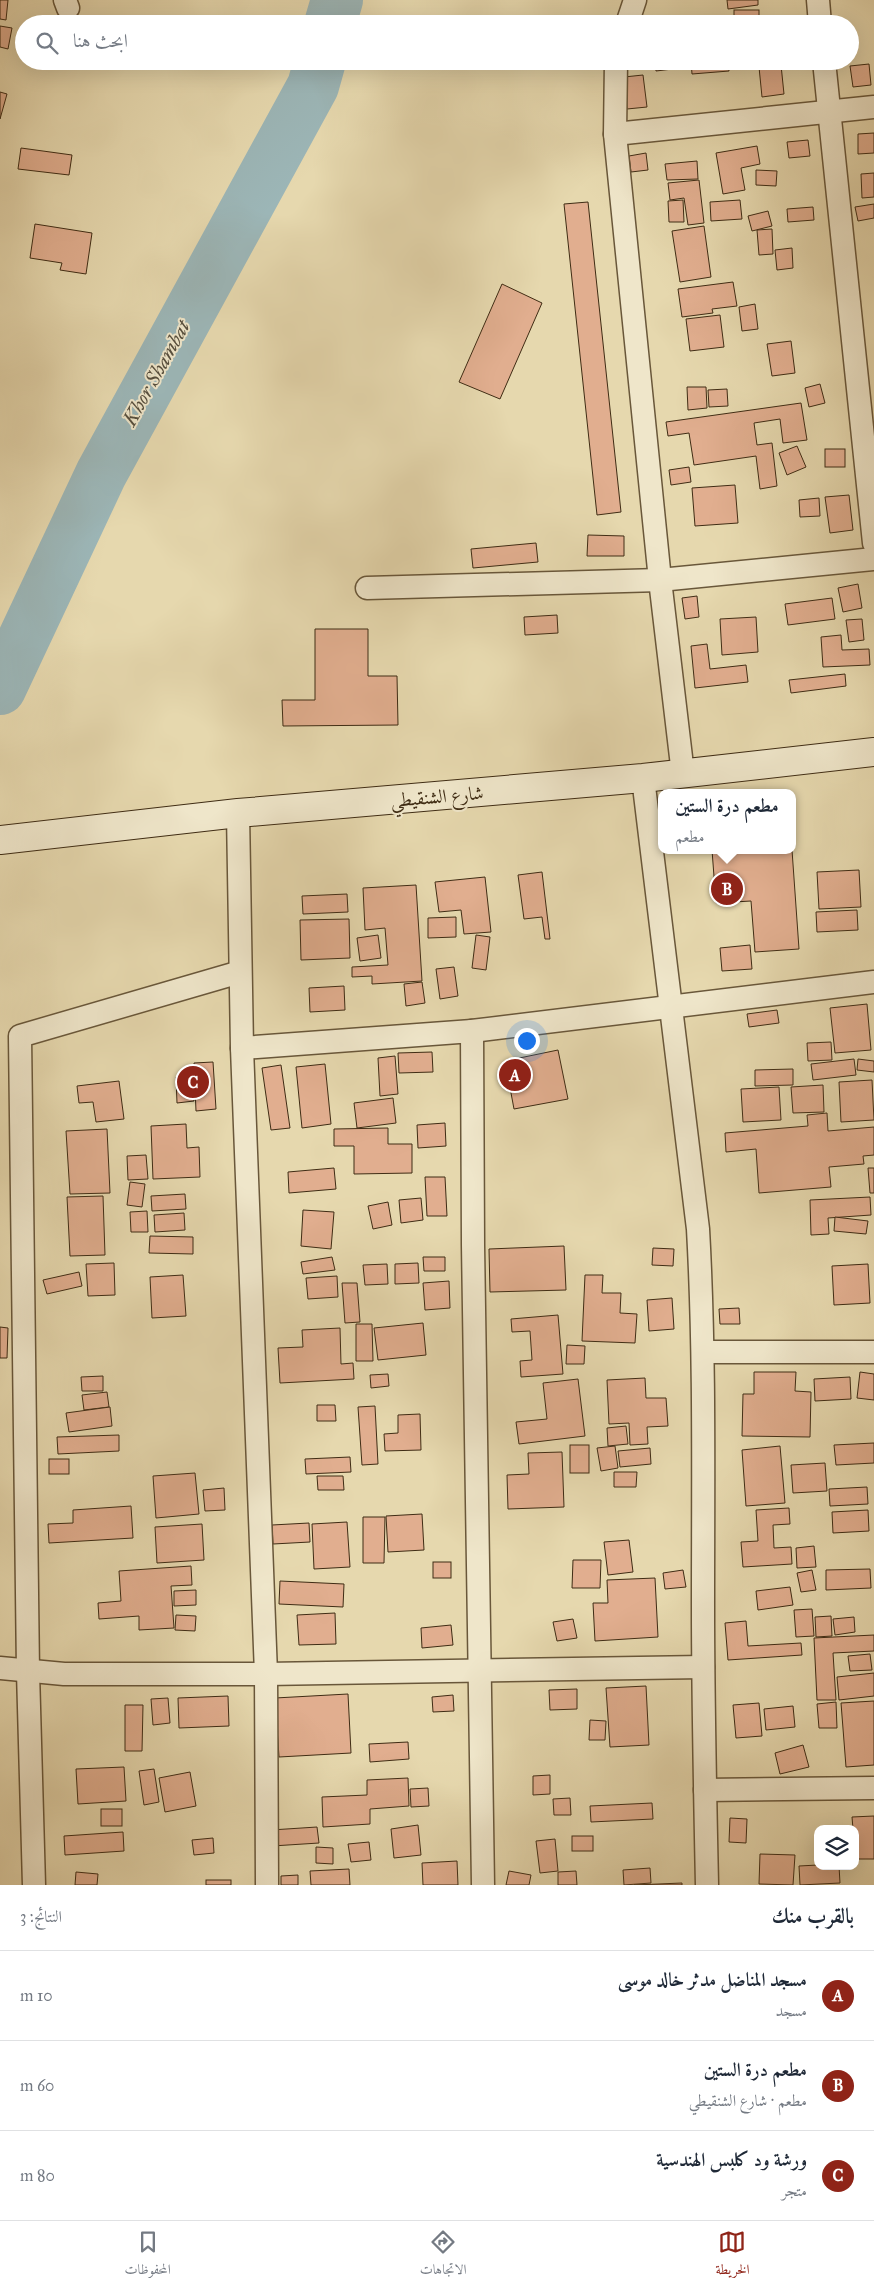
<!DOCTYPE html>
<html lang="ar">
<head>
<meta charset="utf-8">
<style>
	body { margin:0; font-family:"IM FELL Great Primer",Amiri,serif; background:#f6f6f7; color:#1f2937; direction:rtl }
	.controls { position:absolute; right:15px; bottom:15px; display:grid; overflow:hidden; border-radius:10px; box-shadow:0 5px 20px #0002 }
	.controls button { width:45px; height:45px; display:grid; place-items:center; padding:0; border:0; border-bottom:1px solid #e0e1e3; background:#fff; color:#1f2937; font:25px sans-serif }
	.you { position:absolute; left:526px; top:1040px; width:18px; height:18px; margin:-12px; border:4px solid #fff; border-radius:50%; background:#1a73e8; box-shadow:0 0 0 8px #1a73e833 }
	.badge { display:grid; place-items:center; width:32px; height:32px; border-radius:50%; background:#8f2418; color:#fff; font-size:16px; font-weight:700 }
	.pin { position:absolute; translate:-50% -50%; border:2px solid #fff; box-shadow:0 1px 5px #0006 }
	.popup { position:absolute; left:658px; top:789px; width:138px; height:65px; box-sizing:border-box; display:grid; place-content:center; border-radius:10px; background:#fff; filter:drop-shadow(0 1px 4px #0005); font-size:16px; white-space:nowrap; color:#747a83 }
	.popup b { font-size:19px; color:#1f2937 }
	.popup::after { content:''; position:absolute; left:50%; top:100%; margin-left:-10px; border:10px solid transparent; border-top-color:#fff }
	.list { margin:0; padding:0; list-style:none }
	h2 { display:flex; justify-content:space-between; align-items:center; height:65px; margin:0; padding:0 20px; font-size:21px }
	h2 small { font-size:16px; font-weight:400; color:#747a83 }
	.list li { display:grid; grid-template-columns:32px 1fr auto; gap:15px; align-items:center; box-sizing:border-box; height:90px; padding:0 20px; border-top:1px solid #e0e1e3 }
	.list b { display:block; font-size:19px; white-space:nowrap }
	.list p { margin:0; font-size:16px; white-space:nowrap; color:#747a83 }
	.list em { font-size:16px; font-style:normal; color:#747a83 }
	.icon { flex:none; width:28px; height:28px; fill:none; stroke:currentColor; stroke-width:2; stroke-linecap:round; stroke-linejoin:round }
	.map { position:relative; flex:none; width:874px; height:1885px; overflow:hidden; direction:ltr }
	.search { position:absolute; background:#fff; box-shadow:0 5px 20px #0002; left:15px; right:15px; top:15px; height:55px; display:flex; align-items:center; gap:12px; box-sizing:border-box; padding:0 18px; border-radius:28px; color:#747a83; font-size:19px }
	.sheet { height:335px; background:#fff }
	nav { display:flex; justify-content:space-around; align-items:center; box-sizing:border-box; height:70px; border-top:1px solid #e0e1e3; background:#fff; font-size:14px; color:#747a83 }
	nav a { display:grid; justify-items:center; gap:2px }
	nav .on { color:#8f2418 }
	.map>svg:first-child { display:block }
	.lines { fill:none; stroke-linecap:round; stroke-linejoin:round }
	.river { stroke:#9cb6b7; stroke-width:52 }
	.building { fill:#e1ae8f; stroke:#3f2c14 }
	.street-casing { stroke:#69573a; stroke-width:25 }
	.secondary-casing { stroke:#3f2c14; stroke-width:30 }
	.street { stroke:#efe6ca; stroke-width:22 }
	.secondary { stroke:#efe6ca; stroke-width:28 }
	.labels { text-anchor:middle; stroke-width:4; stroke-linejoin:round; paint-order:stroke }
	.street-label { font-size:19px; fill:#3f2c14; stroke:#efe6ca }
	.water-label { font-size:20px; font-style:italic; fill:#564e3d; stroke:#efe6ca }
</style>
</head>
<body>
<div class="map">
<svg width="874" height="1885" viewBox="0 0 874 1885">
	<rect width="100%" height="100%" fill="#e6d8ae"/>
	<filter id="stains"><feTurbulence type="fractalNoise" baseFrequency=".004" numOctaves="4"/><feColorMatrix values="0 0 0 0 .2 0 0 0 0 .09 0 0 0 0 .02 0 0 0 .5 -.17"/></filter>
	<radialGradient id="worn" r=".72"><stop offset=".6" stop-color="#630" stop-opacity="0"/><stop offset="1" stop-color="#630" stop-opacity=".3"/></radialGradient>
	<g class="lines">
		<g class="river">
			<path d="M330 24 337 0"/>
			<path d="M0 689 101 474 313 86 320 61"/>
		</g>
	</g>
	<g class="building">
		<path d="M0 0H8L6 20 0 19Z"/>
		<path d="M727 0H758V5L728 9Z"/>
		<rect x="734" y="10" width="25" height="14"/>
		<path d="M0 26 12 28 8 49 0 47Z"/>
		<path d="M655 61H688L689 67 656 71Z"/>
		<path d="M691 61H728L729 71 692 74Z"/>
		<path d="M869 64 871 85 853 87 850 66Z"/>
		<path d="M781 65 784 94 762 97 759 67Z"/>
		<path d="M643 75 647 107 627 109 624 77Z"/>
		<path d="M0 92 7 94 0 119Z"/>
		<path d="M874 133V153L858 154V134Z"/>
		<path d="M808 140 810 156 789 158 787 142Z"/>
		<path d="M757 146 760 164 741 168 745 190 723 194 716 153Z"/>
		<path d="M21 148 72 155 69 175 18 169Z"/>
		<path d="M646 153 648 170 631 172 629 156Z"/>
		<path d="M697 161 698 179 667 180 665 164Z"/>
		<path d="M756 170 777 171 776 186 756 185Z"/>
		<path d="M874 173V197L862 198 861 174Z"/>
		<path d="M699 180 704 223 688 225 684 198 670 200 668 183Z"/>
		<path d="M683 200 684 222H669L668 201Z"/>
		<path d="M740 200 742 219 711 221 710 202Z"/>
		<path d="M588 202 621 512 597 515 564 204Z"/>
		<path d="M874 204V218L858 221 855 207Z"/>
		<path d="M813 207 814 220 788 222 787 209Z"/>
		<path d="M768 211 772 226 752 231 748 216Z"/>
		<path d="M35 224 92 233 86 274 60 270 62 263 30 258Z"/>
		<path d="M704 226 711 277 680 282 672 231Z"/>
		<path d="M772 229 773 254 759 255 757 230Z"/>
		<path d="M792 248 793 268 777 270 775 250Z"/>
		<path d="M733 282 737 306 712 309 713 313 682 317 678 289Z"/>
		<path d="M502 284 542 303 500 399 459 382Z"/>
		<path d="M755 304 758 329 742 331 739 307Z"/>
		<path d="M720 315 724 347 690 351 686 319Z"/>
		<path d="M791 341 795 373 772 376 767 344Z"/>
		<path d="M820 384 825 403 809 407 805 388Z"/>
		<path d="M687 387H706L707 408 688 410Z"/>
		<path d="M727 389 728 406 709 407 708 390Z"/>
		<path d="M801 403 807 440 783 443 780 419 754 423 757 445 772 443 777 486 760 489 756 456 694 465 689 433 668 436 666 422Z"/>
		<path d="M797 446 806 467 787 475 779 453Z"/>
		<rect x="825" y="449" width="20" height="18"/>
		<path d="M689 467 691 482 671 485 669 470Z"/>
		<path d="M735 485 738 523 695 526 692 488Z"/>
		<path d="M849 495 853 530 830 533 825 497Z"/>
		<path d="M819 498 820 516 800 517 799 500Z"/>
		<path d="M588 535 624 536V556H587Z"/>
		<path d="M536 543 538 562 473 568 471 549Z"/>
		<path d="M858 584 862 608 843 612 838 588Z"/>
		<path d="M697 596 699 617 685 619 682 598Z"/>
		<path d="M832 598 835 619 788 625 785 604Z"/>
		<path d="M557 615 558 633 525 635 524 617Z"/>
		<path d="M756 617 758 652 722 655 720 619Z"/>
		<path d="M862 619 864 640 849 642 846 620Z"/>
		<path d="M315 629H368V676H397L398 725 283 726 282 700H315Z"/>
		<path d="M841 635 842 650 869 649 870 665 823 667 821 637Z"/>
		<path d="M707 644 710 669 746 665 748 682 695 688 691 646Z"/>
		<path d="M845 674 846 686 791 693 789 680Z"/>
		<path d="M712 850H792L799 949 755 952 751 901 716 903Z"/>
		<path d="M859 870 861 907 819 909 817 872Z"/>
		<path d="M542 872 550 939H545L542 917 524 919 518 875Z"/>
		<path d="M485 877 491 932 464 934 461 910 439 912 435 882Z"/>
		<path d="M416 885 422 981 372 984V976L352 977V967L388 965 385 928 365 930 363 888Z"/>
		<path d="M347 894 348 912 303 914 302 896Z"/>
		<path d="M857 910 858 930 817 932 816 912Z"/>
		<path d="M456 917V937L428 938V918Z"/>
		<path d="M349 919 350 958 301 960 300 920Z"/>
		<path d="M378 935 381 958 360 961 357 938Z"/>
		<path d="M476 935 490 937 486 970 472 968Z"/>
		<path d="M750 945 752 969 722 971 720 948Z"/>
		<path d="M454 967 458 996 440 999 436 969Z"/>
		<path d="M422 982 425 1003 406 1006 404 984Z"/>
		<path d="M344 986 345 1010 310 1012 309 988Z"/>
		<path d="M867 1004 871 1050 835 1053 830 1008Z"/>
		<path d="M777 1010 779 1023 749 1027 747 1014Z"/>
		<path d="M831 1042 832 1060 808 1061 807 1043Z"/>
		<path d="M558 1050 568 1099 514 1109 505 1061Z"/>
		<path d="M432 1052 433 1072 399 1073 398 1053Z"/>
		<path d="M395 1056 398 1094 380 1096 378 1058Z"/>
		<path d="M854 1059 856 1075 813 1080 811 1064Z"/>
		<path d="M858 1059 874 1061V1072L857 1070Z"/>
		<path d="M213 1062 216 1109 196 1111 194 1063Z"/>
		<path d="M325 1064 331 1124 302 1128 296 1067Z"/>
		<path d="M281 1065 290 1128 271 1130 262 1068Z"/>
		<path d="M793 1069V1085L755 1086V1070Z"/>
		<path d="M192 1076 194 1101 177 1103 176 1077Z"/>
		<path d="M872 1080 874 1120 841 1122 839 1082Z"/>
		<path d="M119 1081 124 1119 96 1122 93 1102 79 1103 77 1086Z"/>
		<path d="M823 1085 824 1112 793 1113 791 1087Z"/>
		<path d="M779 1087 781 1120 743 1122 741 1089Z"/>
		<path d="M393 1098 396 1123 357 1128 354 1103Z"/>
		<path d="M827 1113 828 1131 874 1127V1155L863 1156 864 1164 829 1167 831 1187 759 1193 756 1149 726 1152 725 1133 808 1126 807 1115Z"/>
		<path d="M445 1123 446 1146 418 1148 417 1125Z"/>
		<path d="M186 1124 187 1148 199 1147 200 1177 153 1179 151 1126Z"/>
		<path d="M388 1128V1144H412V1173L354 1174V1146H334V1129Z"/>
		<path d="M107 1129 110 1193 70 1194 66 1131Z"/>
		<path d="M146 1155 148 1179 128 1180 127 1156Z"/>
		<path d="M334 1168 336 1189 289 1193 288 1172Z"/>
		<path d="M868 1168H874V1193H870Z"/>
		<path d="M425 1177H445L447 1216H427Z"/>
		<path d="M130 1182 145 1184 142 1207 127 1205Z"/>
		<path d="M185 1194 186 1209 152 1211 151 1196Z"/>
		<path d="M103 1196 105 1255 70 1256 67 1197Z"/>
		<path d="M870 1197 871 1215 828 1218 829 1234 811 1235 810 1200Z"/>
		<path d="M421 1198 423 1220 401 1223 399 1200Z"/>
		<path d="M388 1202 392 1225 373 1229 368 1206Z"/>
		<path d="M303 1210 334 1212 331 1249 301 1246Z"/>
		<path d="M147 1211 148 1232H131L130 1212Z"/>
		<path d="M184 1213 185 1230 155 1232 154 1215Z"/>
		<path d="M835 1217 868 1221 866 1234 834 1231Z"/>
		<path d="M150 1236 193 1237V1254L149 1253Z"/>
		<path d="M564 1246 566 1290 490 1292 489 1249Z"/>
		<path d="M653 1248 674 1249 673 1266 652 1265Z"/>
		<path d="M332 1257 335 1270 303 1274 301 1262Z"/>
		<path d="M423 1257H445V1271H424Z"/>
		<path d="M114 1263 115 1295 88 1296 86 1264Z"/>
		<path d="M418 1263 419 1283 395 1284V1264Z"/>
		<path d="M387 1264 388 1284 365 1285 363 1265Z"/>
		<path d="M868 1264 870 1303 834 1305 832 1266Z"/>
		<path d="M79 1272 82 1286 47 1294 43 1280Z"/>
		<path d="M183 1275 186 1316 152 1318 150 1277Z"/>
		<path d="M585 1275H603L602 1293H621L620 1313 637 1314 635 1343 582 1341Z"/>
		<path d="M337 1276 338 1297 308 1299 306 1278Z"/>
		<path d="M449 1281 450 1308 425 1310 423 1283Z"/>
		<path d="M342 1283H357L360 1322 345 1323Z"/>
		<path d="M672 1298 674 1329 649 1331 647 1300Z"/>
		<path d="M739 1308 740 1324H720L719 1309Z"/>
		<path d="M558 1315 563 1374 521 1377 520 1361 532 1360 530 1331 512 1332 511 1319Z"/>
		<path d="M423 1323 426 1355 378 1360 374 1328Z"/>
		<path d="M356 1324H372L373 1361H356Z"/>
		<path d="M0 1327 8 1328 7 1358H0Z"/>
		<path d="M340 1328 341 1364 353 1363 354 1379 280 1383 278 1348 303 1347 302 1330Z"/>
		<path d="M567 1345 585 1346 584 1364H566Z"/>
		<path d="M754 1372H796L795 1391 811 1392 810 1437 742 1436 743 1394H754Z"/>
		<path d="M860 1372 874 1374V1400L857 1398Z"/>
		<path d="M388 1374 389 1386 371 1388 370 1375Z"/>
		<path d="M103 1376V1391H82L81 1377Z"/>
		<path d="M850 1377 851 1399 815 1401 814 1379Z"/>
		<path d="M645 1378 646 1398H666L668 1426 647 1427 648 1444 630 1445 629 1423 609 1424 607 1380Z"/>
		<path d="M578 1379 585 1436 519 1444 516 1422 547 1419 543 1383Z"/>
		<path d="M107 1392 109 1407 84 1410 82 1395Z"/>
		<path d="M317 1405H335L336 1421H317Z"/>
		<path d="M375 1406 378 1464 362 1465 358 1407Z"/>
		<path d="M110 1407 112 1426 69 1432 66 1413Z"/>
		<path d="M420 1414 421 1450 385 1451 384 1434 398 1433V1415Z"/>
		<path d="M626 1426 628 1444 608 1446 607 1428Z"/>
		<path d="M119 1435V1451L58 1454 57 1437Z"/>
		<path d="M874 1443V1463L836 1465 834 1445Z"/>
		<rect x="570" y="1445" width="19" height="28"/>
		<path d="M615 1446 618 1468 601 1471 597 1448Z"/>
		<path d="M780 1446 785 1503 746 1506 742 1450Z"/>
		<path d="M650 1448 651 1464 620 1467 618 1451Z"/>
		<path d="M562 1452 564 1507 508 1509 507 1475 529 1474 528 1453Z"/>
		<path d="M350 1457 351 1472 306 1474 305 1459Z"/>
		<rect x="49" y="1459" width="20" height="15"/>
		<path d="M825 1463 827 1491 793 1493 791 1465Z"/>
		<path d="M614 1472H637L636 1487H614Z"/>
		<path d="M195 1473 199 1514 156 1518 153 1476Z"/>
		<path d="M317 1476H343L344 1490H318Z"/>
		<path d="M867 1487 868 1504 830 1506 829 1489Z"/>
		<path d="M224 1488 225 1510 205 1511 203 1490Z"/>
		<path d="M131 1506 133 1538 49 1543 48 1524 73 1523V1510Z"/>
		<path d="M789 1508 790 1524 773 1525 774 1548 791 1547 792 1564 743 1567 741 1542 758 1541 756 1510Z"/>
		<path d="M868 1510 869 1531 833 1533 832 1512Z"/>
		<path d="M422 1514 424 1550 388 1552 386 1516Z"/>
		<path d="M363 1517H385L384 1563H363Z"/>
		<path d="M347 1522 350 1567 314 1569 312 1524Z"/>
		<path d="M309 1523 310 1542 273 1544 272 1525Z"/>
		<path d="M202 1524 204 1560 157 1563 155 1527Z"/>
		<path d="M629 1540 633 1572 608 1575 604 1542Z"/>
		<path d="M814 1546 816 1567 797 1568 796 1548Z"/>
		<path d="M573 1560H601L600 1588H572Z"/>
		<rect x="433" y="1562" width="18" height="16"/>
		<path d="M191 1566 192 1585 171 1586 174 1628 139 1630V1616L99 1619 98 1603 121 1601 119 1571Z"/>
		<path d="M870 1569 871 1588 826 1590V1570Z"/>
		<path d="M683 1570 686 1587 665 1589 663 1573Z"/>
		<path d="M812 1570 816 1590 801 1592 797 1573Z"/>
		<path d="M655 1578 658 1637 595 1641 593 1603H608L607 1580Z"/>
		<path d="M280 1581 344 1584 343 1607 279 1604Z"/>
		<path d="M790 1587 793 1605 758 1610 756 1591Z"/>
		<path d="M196 1590V1605L174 1606V1591Z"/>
		<path d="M812 1609 814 1636 796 1637 794 1610Z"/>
		<path d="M335 1613 336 1644 299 1645 297 1615Z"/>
		<path d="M176 1615 196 1616 195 1631 175 1630Z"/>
		<path d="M831 1616 832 1636 816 1637 815 1617Z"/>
		<path d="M854 1617 855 1632 835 1635 833 1619Z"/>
		<path d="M573 1619 577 1638 557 1641 553 1622Z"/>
		<path d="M746 1621 748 1646 801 1643 802 1655 728 1660 725 1623Z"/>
		<path d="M451 1625 453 1645 422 1648 421 1628Z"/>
		<path d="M874 1635V1651L833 1653 836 1700H817L814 1638Z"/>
		<path d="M870 1654 872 1670 850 1671 848 1656Z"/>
		<path d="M874 1673V1696L839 1700 837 1677Z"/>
		<path d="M646 1686 649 1745 610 1747 606 1688Z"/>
		<path d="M577 1689V1709L550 1710 549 1690Z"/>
		<path d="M348 1694 351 1753 279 1757 275 1698Z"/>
		<path d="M453 1695 454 1711 433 1712 432 1697Z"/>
		<path d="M228 1696 229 1726 179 1728 178 1698Z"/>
		<path d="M168 1698 170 1723 153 1725 151 1699Z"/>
		<path d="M874 1701V1765L846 1767 841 1703Z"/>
		<path d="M836 1702 837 1728H819L817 1704Z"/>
		<path d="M759 1703 762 1736 736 1738 733 1705Z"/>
		<path d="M125 1705H143L142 1751H125Z"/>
		<path d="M793 1706 795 1727 766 1730 764 1709Z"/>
		<path d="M590 1720 606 1721 605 1740H589Z"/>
		<path d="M408 1742 409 1759 370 1762 369 1744Z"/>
		<path d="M803 1745 809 1767 780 1774 775 1753Z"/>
		<path d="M124 1767 126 1801 78 1804 76 1769Z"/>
		<path d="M154 1769 159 1802 144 1805 139 1771Z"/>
		<path d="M190 1772 196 1806 165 1812 159 1778Z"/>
		<path d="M550 1775V1794L533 1795V1776Z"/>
		<path d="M408 1778 409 1806 370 1809V1824L323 1827 322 1797 367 1795V1780Z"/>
		<path d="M428 1788 429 1806 411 1807 410 1789Z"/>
		<path d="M570 1798 571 1815H554L553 1799Z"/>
		<path d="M652 1803 653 1819 591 1822 590 1806Z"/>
		<rect x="101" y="1809" width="21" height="17"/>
		<path d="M874 1816V1859H855V1829H853L852 1817Z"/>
		<path d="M730 1818 747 1819 746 1843 729 1842Z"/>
		<path d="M418 1825 421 1855 394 1858 391 1829Z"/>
		<path d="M317 1827 319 1843 272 1846 271 1830Z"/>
		<path d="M123 1832 124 1851 65 1855 64 1836Z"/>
		<rect x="572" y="1836" width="21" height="15"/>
		<path d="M213 1838 214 1853 194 1855 192 1840Z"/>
		<path d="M555 1839 558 1871 540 1873 536 1841Z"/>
		<path d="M369 1842 371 1860 351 1862 348 1844Z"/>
		<path d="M316 1847 333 1848V1864L316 1863Z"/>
		<path d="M760 1854 795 1855 793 1885 759 1884Z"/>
		<path d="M457 1861 458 1885H423L422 1863Z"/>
		<path d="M818 1865 839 1866 840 1883 800 1885 799 1866Z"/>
		<path d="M650 1868 651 1883 624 1885 623 1870Z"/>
		<path d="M349 1869 350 1885H311L310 1871Z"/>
		<path d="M509 1871 531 1875 529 1885H506Z"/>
		<path d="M576 1871 577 1885H558V1872Z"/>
		<path d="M76 1872 98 1874 97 1885H75Z"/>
		<path d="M298 1875V1885H281V1876Z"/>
		<rect x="206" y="1880" width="25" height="5"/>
		<path d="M682 1883V1885H634Z"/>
	</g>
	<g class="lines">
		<defs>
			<g id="street">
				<path d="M65 0 68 8"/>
				<path d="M818 0 820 24"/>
				<path d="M627 24 635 0"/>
				<path d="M616 61 615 134 660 580 683 774"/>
				<path d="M824 61 874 543"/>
				<path d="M615 134 874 107"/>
				<path d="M367 588 660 580 874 559"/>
				<path d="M643 778 698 1229C705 1354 703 1480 703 1606 703 1699 705 1792 707 1885"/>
				<path d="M238 813 242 1048 266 1674 267 1885"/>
				<path d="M472 1031 874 982"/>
				<path d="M242 1048 472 1031 473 1245 483 1885"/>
				<path d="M704 1352H874"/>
				<path d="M0 1668 64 1674H266L703 1667"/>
				<path d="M705 1790 874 1788"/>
				<path d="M34 1885 28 1672 20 1036 240 972"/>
			</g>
			<path id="secondary" d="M0 840 238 813 643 778 874 752"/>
		</defs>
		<use href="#street" class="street-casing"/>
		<use href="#secondary" class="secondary-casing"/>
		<use href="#street" class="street"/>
		<use href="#secondary" class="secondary"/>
	</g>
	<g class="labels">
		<g class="street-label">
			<text transform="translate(437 796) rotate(-5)" y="7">شارع الشنقيطي</text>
		</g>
		<g class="water-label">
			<text transform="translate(156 373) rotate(-61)" y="7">Khor Shambat</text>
		</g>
	</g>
	<rect width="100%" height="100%" filter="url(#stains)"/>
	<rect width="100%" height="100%" fill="url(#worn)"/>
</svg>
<div class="controls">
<button><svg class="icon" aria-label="layers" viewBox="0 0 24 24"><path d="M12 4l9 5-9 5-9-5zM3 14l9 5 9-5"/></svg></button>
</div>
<div class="you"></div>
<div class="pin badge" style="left:515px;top:1075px">A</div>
<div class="pin badge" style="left:727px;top:889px">B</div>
<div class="popup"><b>مطعم درة الستين</b>مطعم</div>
<div class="pin badge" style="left:193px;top:1082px">C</div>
<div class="search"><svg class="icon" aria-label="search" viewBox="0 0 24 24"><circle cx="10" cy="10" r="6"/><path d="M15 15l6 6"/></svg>ابحث هنا</div>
</div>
<section class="sheet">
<h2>بالقرب منك<small>النتائج: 3</small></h2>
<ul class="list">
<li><span class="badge">A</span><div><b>مسجد المناضل مدثر خالد موسى</b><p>مسجد</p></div><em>10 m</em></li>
<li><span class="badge">B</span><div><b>مطعم درة الستين</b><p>مطعم · شارع الشنقيطي</p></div><em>60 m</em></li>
<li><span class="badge">C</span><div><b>ورشة ود كلبس الهندسية</b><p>متجر</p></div><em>80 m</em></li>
</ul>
</section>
<nav>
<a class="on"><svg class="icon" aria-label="map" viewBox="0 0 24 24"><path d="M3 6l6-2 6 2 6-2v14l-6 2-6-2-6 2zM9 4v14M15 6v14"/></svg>الخريطة</a>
<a><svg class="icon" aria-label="directions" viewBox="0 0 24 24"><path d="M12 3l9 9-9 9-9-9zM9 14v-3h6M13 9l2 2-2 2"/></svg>الاتجاهات</a>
<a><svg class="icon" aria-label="saved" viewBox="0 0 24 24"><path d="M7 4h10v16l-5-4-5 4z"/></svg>المحفوظات</a>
</nav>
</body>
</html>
